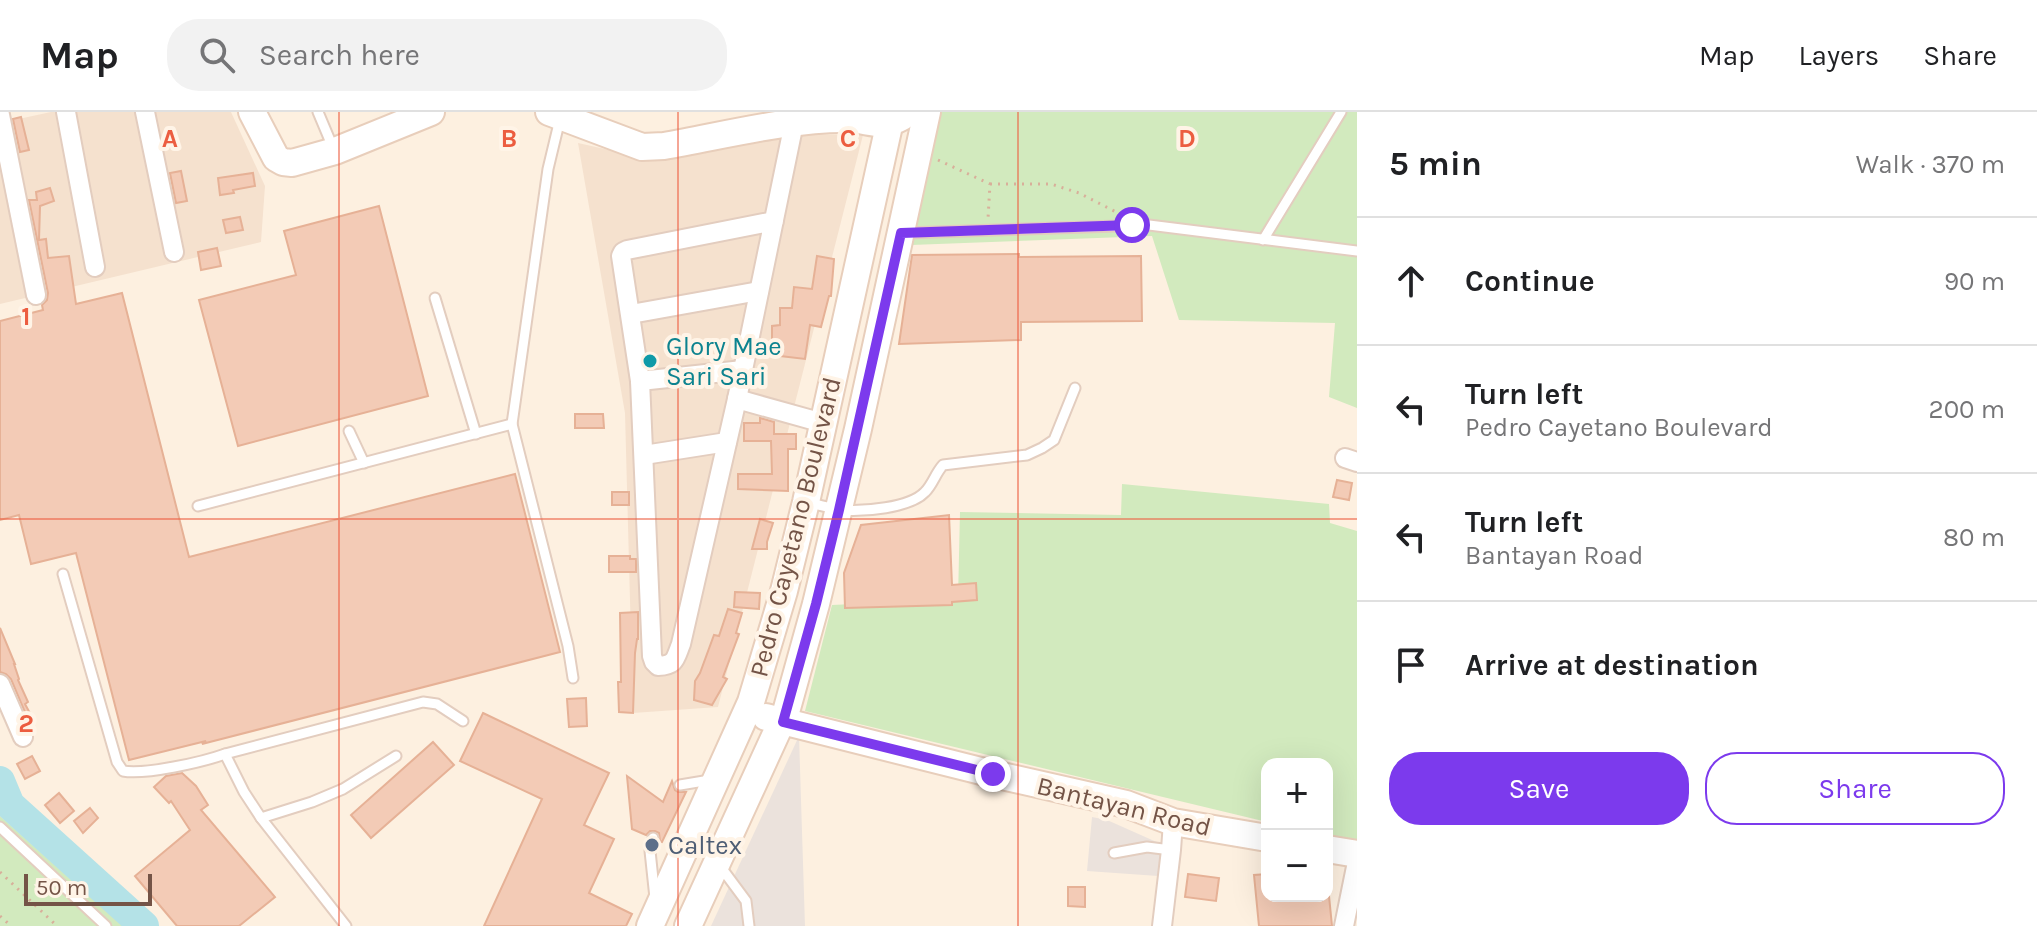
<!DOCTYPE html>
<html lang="en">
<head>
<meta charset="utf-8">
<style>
	body { margin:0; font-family:Karla,sans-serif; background:#f2f2f2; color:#202124 }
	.controls { position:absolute; right:24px; bottom:24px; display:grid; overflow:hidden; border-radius:16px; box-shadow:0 8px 32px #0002 }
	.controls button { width:72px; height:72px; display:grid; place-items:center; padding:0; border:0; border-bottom:2px solid #e0e0e0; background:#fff; color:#202124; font:40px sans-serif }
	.scale { position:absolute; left:24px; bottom:20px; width:128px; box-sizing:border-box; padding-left:8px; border:4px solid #745447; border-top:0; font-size:22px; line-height:28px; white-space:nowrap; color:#745447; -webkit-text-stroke:6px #fff4e7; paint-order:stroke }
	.stop { position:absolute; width:24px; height:24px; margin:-18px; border:6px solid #7c3aed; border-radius:50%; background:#fff }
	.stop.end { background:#7c3aed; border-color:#fff; box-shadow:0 2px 8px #0008 }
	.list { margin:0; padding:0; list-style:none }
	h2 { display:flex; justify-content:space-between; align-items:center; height:104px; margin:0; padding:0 32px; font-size:34px }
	h2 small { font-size:26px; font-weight:400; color:#757577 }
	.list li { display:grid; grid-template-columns:52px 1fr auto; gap:24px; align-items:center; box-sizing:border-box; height:128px; padding:0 32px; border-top:2px solid #e0e0e0 }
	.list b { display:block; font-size:30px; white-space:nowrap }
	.list p { margin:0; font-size:26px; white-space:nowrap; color:#757577 }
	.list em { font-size:26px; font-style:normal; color:#757577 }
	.actions { display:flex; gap:16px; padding:24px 32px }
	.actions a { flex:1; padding:18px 0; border:2px solid #7c3aed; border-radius:32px; text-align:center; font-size:28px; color:#7c3aed }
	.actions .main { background:#7c3aed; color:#fff }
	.icon { flex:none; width:44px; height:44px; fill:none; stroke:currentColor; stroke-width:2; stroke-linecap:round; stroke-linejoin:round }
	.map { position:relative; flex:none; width:1357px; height:814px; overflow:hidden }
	header { display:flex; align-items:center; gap:48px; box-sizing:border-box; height:112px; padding:0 40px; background:#fff; border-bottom:2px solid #e0e0e0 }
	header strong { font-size:38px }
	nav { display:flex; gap:44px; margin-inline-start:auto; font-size:28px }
	.search { width:560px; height:72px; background:#f2f2f2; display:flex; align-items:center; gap:20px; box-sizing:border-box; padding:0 28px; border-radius:32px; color:#757577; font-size:30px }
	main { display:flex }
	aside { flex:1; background:#fff }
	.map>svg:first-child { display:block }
	.residential { fill:#f5e1ce }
	.industrial { fill:#ebe2dc }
	.green { fill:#d2eabe }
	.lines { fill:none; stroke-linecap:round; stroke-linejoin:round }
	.river { stroke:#b4e2e7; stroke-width:30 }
	.building { fill:#f3cbb6; stroke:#e6b196; stroke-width:2 }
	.lane-casing { stroke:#e3cdbf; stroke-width:13 }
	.street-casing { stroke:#e3cdbf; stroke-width:22 }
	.secondary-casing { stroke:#e8cebb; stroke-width:30 }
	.path { stroke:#d8af9a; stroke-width:3; stroke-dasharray:2 6; stroke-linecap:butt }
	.lane { stroke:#fff; stroke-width:9 }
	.street { stroke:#fff; stroke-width:18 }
	.secondary { stroke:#fff; stroke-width:26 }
	.route { stroke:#7c3aed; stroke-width:10 }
	.grid { fill:none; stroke:#ec5d40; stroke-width:2; stroke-opacity:0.55 }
	.culture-dot { fill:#0f9aa8; stroke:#fff4e7; stroke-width:3 }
	.service-dot { fill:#5c6f8a; stroke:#fff4e7; stroke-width:3 }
	.labels { text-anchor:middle; stroke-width:8; stroke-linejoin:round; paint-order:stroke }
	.culture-label { font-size:26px; fill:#0d838f; stroke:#fff4e7; text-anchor:start }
	.street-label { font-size:26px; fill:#745447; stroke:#fff4e7 }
	.service-label { font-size:26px; fill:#4e5e75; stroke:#fff4e7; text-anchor:start }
	.grid-label { font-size:26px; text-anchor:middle; font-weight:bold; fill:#ec5d40; stroke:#fff4e7; stroke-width:8; stroke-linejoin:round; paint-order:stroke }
</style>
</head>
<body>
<header>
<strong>Map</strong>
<div class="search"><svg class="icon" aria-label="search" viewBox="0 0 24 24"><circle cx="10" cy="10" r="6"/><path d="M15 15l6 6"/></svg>Search here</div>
<nav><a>Map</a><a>Layers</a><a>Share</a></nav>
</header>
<main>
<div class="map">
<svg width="1357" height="814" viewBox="0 0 1357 814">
	<rect width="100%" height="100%" fill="#fdf0e0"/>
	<g class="residential">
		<path d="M51 0H231L265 74 261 130 0 192V11Z"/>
		<path d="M789 22 863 23 718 595 633 601 625 301 578 31 645 46Z"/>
	</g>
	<g class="industrial">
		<path d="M799 624 805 814H711Z"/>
		<path d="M1092 705 1107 708 1161 732 1158 764 1087 759Z"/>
	</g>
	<g class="green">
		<path d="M941 0H1357V296L1329 285 1335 211 1179 208 1152 124 911 133Z"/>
		<path d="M1122 372 1329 392 1330 411 1357 419V731L1327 724V652H1267V710L805 599 832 493 958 487 960 400 1121 403Z"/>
		<path d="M0 704 123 814H0Z"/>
	</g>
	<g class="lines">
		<path class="river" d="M0 669 10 693 144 814"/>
	</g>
	<g class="building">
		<path d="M21 5 29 38 20 40 13 7Z"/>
		<path d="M181 59 187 89 176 91 170 61Z"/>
		<path d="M253 61 255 74 233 78 234 81 220 83 218 66Z"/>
		<path d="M50 76 54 89 40 94 39 128 46 127 48 146 69 144 76 192 122 181 189 445 515 362 560 540 202 632 206 629 129 648 76 441 31 452 19 403 0 408V209L43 198 42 193 47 188 48 181 29 88H37L36 80Z"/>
		<path d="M379 94 428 284 238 334 199 188 296 163 284 119Z"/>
		<path d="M240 105 243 118 226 121 223 108Z"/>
		<path d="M217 136 221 154 201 158 198 140Z"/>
		<path d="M1019 142V145L1141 144 1142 209 1021 210V228L899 232 912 143Z"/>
		<path d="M817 144 834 147 831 184H829L821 215 810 213 805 247 772 243V214L780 213V196H792L794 175 812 177Z"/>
		<path d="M575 302H603L604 316H575Z"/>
		<path d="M760 306 774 310V322H796V337H788V379L738 377V362H772L771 329H744V311H760Z"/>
		<path d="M1337 368 1352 371 1349 388 1333 385Z"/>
		<rect x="612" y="380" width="17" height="13"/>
		<path d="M949 403 952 473 976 471 977 488 952 490V493L845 496 844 461 861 413Z"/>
		<path d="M760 407 773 411 767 430V437H752Z"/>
		<path d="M609 444H630V447H636V460H609Z"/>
		<path d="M735 480 760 481 759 497 734 495Z"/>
		<path d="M728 497 742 501 736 521 739 522 723 565 727 567 712 593 694 588 695 569 700 561 714 523 719 524Z"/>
		<path d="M638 500V527H637L635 541 633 601 619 600 618 570H621L620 501Z"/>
		<path d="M0 516 15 552H14L19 567 18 568 28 590 25 592 31 603 27 605 11 567 6 562 0 560Z"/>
		<path d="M586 586 587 614 569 615 567 587Z"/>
		<path d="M483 601 609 661 584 713 614 727 589 781 632 802 626 814H484L542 687 460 649Z"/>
		<path d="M433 630 454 653 371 726 351 703Z"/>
		<path d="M32 644 40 659 25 667 17 652Z"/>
		<path d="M182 661 196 674 208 693 201 698 275 785 239 814H177L135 764 190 718 171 689 169 691 154 675 166 664Z"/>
		<path d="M627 664 663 690 672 669 675 678 678 680H686L662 730 660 729 659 721 655 719H650L646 723 632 717Z"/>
		<path d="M59 681 74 699 60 711 45 693Z"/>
		<path d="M90 696 98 706 83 721 74 709Z"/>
		<path d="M1188 762 1219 766 1216 789 1185 785Z"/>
		<path d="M1267 762V784H1329L1332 814H1259L1254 763Z"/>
		<path d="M1068 775H1085V795L1068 794Z"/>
	</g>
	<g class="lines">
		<defs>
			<g id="lane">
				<path d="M318 0 334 38"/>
				<path d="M904 121 1149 113 1357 139"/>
				<path d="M1263 128 1341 0"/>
				<path d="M435 186 476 322"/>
				<path d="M512 312 548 57 560 7"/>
				<path d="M349 319 364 351"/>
				<path d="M809 391C820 393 830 396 840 398 863 400 910 396 925 380 933 372 935 362 943 353L1027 343 1042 336 1054 328 1075 276"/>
				<path d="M198 394 512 312 568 534 573 566"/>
				<path d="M63 462 117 650 123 659C145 663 203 650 225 642"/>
				<path d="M680 673 710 668"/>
				<path d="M261 706 312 690 343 677 396 644"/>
				<path d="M0 715 106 814"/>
				<path d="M653 726 650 739 655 786"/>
				<path d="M1114 741 1147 735 1171 738"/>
				<path d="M720 754 746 789 749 814"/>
				<path d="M346 814 261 706 244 680 225 642 423 590 437 592 463 609"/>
			</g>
			<g id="street">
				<path d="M66 0 95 155"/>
				<path d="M145 0 174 140"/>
				<path d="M0 3 36 183"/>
				<path d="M774 109 627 138 623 140 621 144 640 269 652 544 654 550 658 554C676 553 675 547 681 532L737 287 794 11"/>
				<path d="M631 202 759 179"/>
				<path d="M640 269 743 258"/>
				<path d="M737 287 823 311"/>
				<path d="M644 343 727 330"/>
				<path d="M1345 346 1357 350"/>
				<path d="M0 572 23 625"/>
				<path d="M1162 814 1171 738 1173 710"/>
				<path d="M1344 814 1357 750"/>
			</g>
			<g id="secondary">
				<path d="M252 0 276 46 283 50 292 51 335 39 431 0"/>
				<path d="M549 0 642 35 664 34C722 24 790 6 848 7 871 8 881 17 902 5"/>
				<path d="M766 605 993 662 1126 692 1173 710 1267 726"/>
				<path d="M1327 737 1357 742"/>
				<path d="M650 814 751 590 784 479 806 390 892 0"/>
				<path d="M688 814 786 600 816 492 858 317 927 0"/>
			</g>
		</defs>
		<use href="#lane" class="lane-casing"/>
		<use href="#street" class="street-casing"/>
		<use href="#secondary" class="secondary-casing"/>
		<g class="path">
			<path d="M938 48 990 72 988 107"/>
			<path d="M990 72H1051L1079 81 1116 100"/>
			<path d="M0 760 57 814"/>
			<path d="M0 804 11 814"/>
		</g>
		<use href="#lane" class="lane"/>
		<use href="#street" class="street"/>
		<use href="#secondary" class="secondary"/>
	</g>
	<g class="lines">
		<path class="route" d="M993 662 783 610 816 492 839 398 901 121 1132 113"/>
	</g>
	<path class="grid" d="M339 0V814M678 0V814M1018 0V814M0 407H1357"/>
	<circle class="culture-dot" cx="650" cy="249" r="8"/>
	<circle class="service-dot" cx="652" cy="733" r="8"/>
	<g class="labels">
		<g class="culture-label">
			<text x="666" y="243">Glory Mae<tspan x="666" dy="30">Sari Sari</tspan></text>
		</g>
		<g class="street-label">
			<text transform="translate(795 415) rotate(-76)" y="9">Pedro Cayetano Boulevard</text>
			<text transform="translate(1124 694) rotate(14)" y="9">Bantayan Road</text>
		</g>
		<g class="service-label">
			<text x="668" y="742">Caltex</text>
		</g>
	</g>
	<g class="grid-label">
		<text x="170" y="35">A</text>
		<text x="509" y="35">B</text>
		<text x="848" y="35">C</text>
		<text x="1187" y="35">D</text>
		<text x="26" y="213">1</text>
		<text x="26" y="620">2</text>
	</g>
</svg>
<div class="controls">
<button>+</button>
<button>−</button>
</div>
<div class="scale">50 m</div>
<div class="stop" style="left:1132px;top:113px"></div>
<div class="stop end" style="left:993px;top:662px"></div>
</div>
<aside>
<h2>5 min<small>Walk · 370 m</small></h2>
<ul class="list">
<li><svg class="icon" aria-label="ahead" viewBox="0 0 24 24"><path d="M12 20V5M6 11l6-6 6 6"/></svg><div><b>Continue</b></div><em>90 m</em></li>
<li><svg class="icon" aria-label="left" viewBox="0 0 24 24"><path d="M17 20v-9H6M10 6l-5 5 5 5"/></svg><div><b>Turn left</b><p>Pedro Cayetano Boulevard</p></div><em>200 m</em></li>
<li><svg class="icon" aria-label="left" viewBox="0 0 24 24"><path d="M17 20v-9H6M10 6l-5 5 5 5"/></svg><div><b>Turn left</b><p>Bantayan Road</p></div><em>80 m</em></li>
<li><svg class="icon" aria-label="arrive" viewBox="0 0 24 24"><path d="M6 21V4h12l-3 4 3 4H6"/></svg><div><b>Arrive at destination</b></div></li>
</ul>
<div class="actions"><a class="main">Save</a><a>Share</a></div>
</aside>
</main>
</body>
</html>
